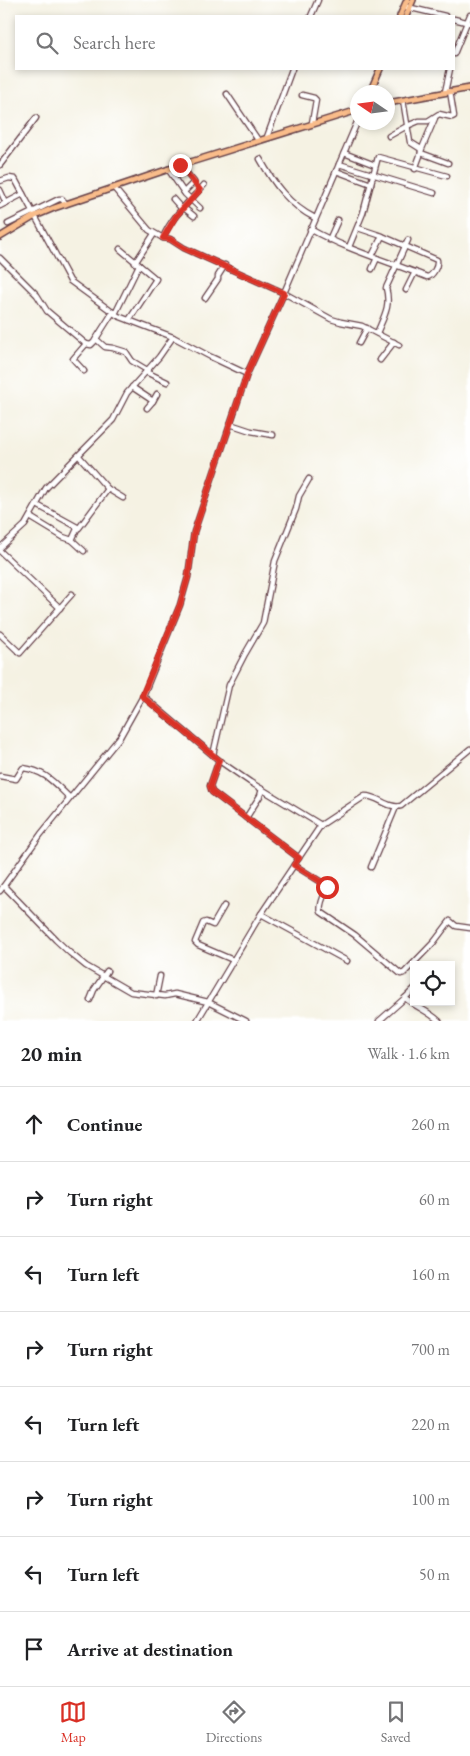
<!DOCTYPE html>
<html lang="en">
<head>
<meta charset="utf-8">
<style>
	body { margin:0; font-family:"EB Garamond",serif; background:#f6f6f6; color:#202124 }
	.controls { position:absolute; right:15px; bottom:15px; display:grid; overflow:hidden; border-radius:0px; box-shadow:0 2px 8px #0003 }
	.controls button { width:45px; height:45px; display:grid; place-items:center; padding:0; border:0; border-bottom:1px solid #e0e0e0; background:#fff; color:#202124; font:25px sans-serif }
	.compass { position:absolute; left:350px; top:85px; width:45px; height:45px; border-radius:50%; background:#fff; box-shadow:0 2px 8px #0003; rotate:283deg }
	.stop { position:absolute; width:15px; height:15px; margin:-11px; border:4px solid #d93025; border-radius:50%; background:#fff }
	.stop.end { background:#d93025; border-color:#fff; box-shadow:0 1px 5px #0008 }
	.list { margin:0; padding:0; list-style:none }
	h2 { display:flex; justify-content:space-between; align-items:center; height:65px; margin:0; padding:0 20px; font-size:21px }
	h2 small { font-size:16px; font-weight:400; color:#757577 }
	.list li { display:grid; grid-template-columns:32px 1fr auto; gap:15px; align-items:center; box-sizing:border-box; height:75px; padding:0 20px; border-top:1px solid #e0e0e0 }
	.list b { display:block; font-size:19px; white-space:nowrap }
	.list em { font-size:16px; font-style:normal; color:#757577 }
	.icon { flex:none; width:28px; height:28px; fill:none; stroke:currentColor; stroke-width:2; stroke-linecap:round; stroke-linejoin:round }
	.map { position:relative; flex:none; width:470px; height:1021px; overflow:hidden }
	.search { position:absolute; background:#fff; box-shadow:0 2px 8px #0003; left:15px; right:15px; top:15px; height:55px; display:flex; align-items:center; gap:12px; box-sizing:border-box; padding:0 18px; border-radius:0px; color:#757577; font-size:19px }
	.sheet { height:665px; background:#fff }
	nav { display:flex; justify-content:space-around; align-items:center; box-sizing:border-box; height:70px; border-top:1px solid #e0e0e0; background:#fff; font-size:14px; color:#757577 }
	nav a { display:grid; justify-items:center; gap:2px }
	nav .on { color:#d93025 }
	.map>svg:first-child { display:block }
	.lines { fill:none; stroke-linecap:round; stroke-linejoin:round }
	.minor-casing { stroke:#643f47; stroke-width:7 }
	.major-casing { stroke:#643f47; stroke-width:8 }
	.minor { stroke:#fff; stroke-width:4.5 }
	.major { stroke:#f9bc8a; stroke-width:5 }
	.route { stroke:#d93025; stroke-width:6 }
</style>
</head>
<body>
<div class="map">
<svg width="470" height="1021" viewBox="0 0 470 1021">
	<rect width="100%" height="100%" fill="#fff"/>
	<filter id="ink" filterUnits="userSpaceOnUse"><feTurbulence type="fractalNoise" baseFrequency=".02" numOctaves="2"/><feDisplacementMap in="SourceGraphic" scale="10" xChannelSelector="R" yChannelSelector="G"/><feConvolveMatrix kernelMatrix="1 2 1 2 8 2 1 2 1" color-interpolation-filters="sRGB"/></filter>
	<filter id="wash" filterUnits="userSpaceOnUse"><feTurbulence type="fractalNoise" baseFrequency=".0096" numOctaves="4" result="noise"/><feDisplacementMap in="SourceGraphic" scale="20" xChannelSelector="R" yChannelSelector="G"/><feGaussianBlur stdDeviation="1.12" result="paint"/><feColorMatrix in="noise" values="0 0 0 0 0 0 0 0 0 0 0 0 0 0 0 0 0 1.4 0 .05"/><feComposite in="paint" operator="in"/></filter>
	<g filter="url(#wash)">
		<rect width="100%" height="100%" fill="#f5f2e3"/>
	</g>
	<g filter="url(#ink)">
		<g class="lines">
			<defs>
				<g id="minor">
					<path d="M407 7 445 16"/>
					<path d="M311 16 318 0"/>
					<path d="M454 19 470 23"/>
					<path d="M454 54 470 15"/>
					<path d="M445 92 450 69"/>
					<path d="M227 94 258 140"/>
					<path d="M302 95 314 98 316 100 312 123"/>
					<path d="M403 100 410 142 421 149V153L448 163"/>
					<path d="M389 136 407 126 419 121H428L439 114 452 117 454 116 450 91"/>
					<path d="M267 137 292 69"/>
					<path d="M421 151 435 118"/>
					<path d="M344 153 375 165"/>
					<path d="M260 159C274 184 289 205 315 218"/>
					<path d="M339 164 434 193"/>
					<path d="M0 165 36 118"/>
					<path d="M180 165 194 182 184 192"/>
					<path d="M168 169 185 194 200 208"/>
					<path d="M415 169 421 153"/>
					<path d="M336 171 371 184"/>
					<path d="M0 181 9 178 15 179 70 281 118 316 173 337 159 357 127 393 113 420 46 488 25 525 0 548"/>
					<path d="M114 188 149 230 163 238 170 239 184 248 284 293 331 319 341 322 362 326 399 345"/>
					<path d="M0 190 6 203"/>
					<path d="M173 199 181 208"/>
					<path d="M0 206 23 194"/>
					<path d="M184 208 194 216"/>
					<path d="M8 224 59 199H62L66 204"/>
					<path d="M310 229C347 250 388 261 427 277 433 276 438 266 437 260L382 236 358 228"/>
					<path d="M163 238C172 216 189 202 204 185"/>
					<path d="M329 240 338 220"/>
					<path d="M349 247 363 213 378 157 447 176"/>
					<path d="M120 249 156 279 129 320"/>
					<path d="M372 256 382 236"/>
					<path d="M0 258 37 295 47 311 86 344 73 359 84 371"/>
					<path d="M135 263 154 234"/>
					<path d="M372 269 377 258"/>
					<path d="M406 290 415 272"/>
					<path d="M205 298 218 279V276L225 265"/>
					<path d="M115 314 139 265"/>
					<path d="M377 333C384 316 391 306 386 288L408 240"/>
					<path d="M173 337 211 357 247 374"/>
					<path d="M96 339 105 347 113 348 126 352 132 361 147 370"/>
					<path d="M359 343 367 328"/>
					<path d="M86 344 91 345 94 342 113 312"/>
					<path d="M380 360 394 342"/>
					<path d="M146 372 167 382"/>
					<path d="M132 387 153 401 147 408"/>
					<path d="M153 401 157 394"/>
					<path d="M230 424 251 431 273 435"/>
					<path d="M108 489 123 498"/>
					<path d="M37 505 79 528 108 489 79 456"/>
					<path d="M30 517 63 537 72 540"/>
					<path d="M77 529 72 540 84 551"/>
					<path d="M0 551 60 608"/>
					<path d="M0 634 20 653 72 594"/>
					<path d="M143 696 221 762 250 782 321 825 365 796C378 796 388 809 401 806L470 749"/>
					<path d="M213 755 229 685 245 654 263 623 275 561 296 509 299 496 309 479"/>
					<path d="M219 760 210 786 212 792 299 858"/>
					<path d="M0 776 16 779 23 768C46 771 54 783 70 798"/>
					<path d="M246 818 260 796 262 789"/>
					<path d="M294 865 326 885C327 894 318 903 321 912L355 935 401 974 404 973 434 942 450 921 456 926 470 928"/>
					<path d="M371 867 396 807"/>
					<path d="M4 886 56 940 70 953 86 966 124 988 131 992 165 996 175 994 208 1002 246 1021"/>
					<path d="M0 891 41 834 120 737 143 696 180 605 188 577 194 532 247 374 284 293 358 120"/>
					<path d="M224 906 213 925 206 922 203 923 195 942 198 945 233 960"/>
					<path d="M261 914 347 961"/>
					<path d="M156 996 160 976"/>
					<path d="M405 998 414 989"/>
					<path d="M90 1000 94 990 107 971"/>
					<path d="M197 1021 261 914 321 825"/>
					<path d="M379 1021 405 998C416 1007 428 1011 439 1021"/>
				</g>
				<g id="major">
					<path d="M400 16 407 0"/>
					<path d="M406 16 413 0"/>
					<path d="M370 92 380 69"/>
					<path d="M388 103 470 88"/>
					<path d="M0 237 35 216 54 208 178 166 358 110"/>
				</g>
			</defs>
			<use href="#minor" class="minor-casing"/>
			<use href="#major" class="major-casing"/>
			<use href="#minor" class="minor"/>
			<use href="#major" class="major"/>
		</g>
	</g>
	<g class="lines" filter="url(#ink)">
		<path class="route" d="M180 165 200 190 176 216 163 238 170 239 184 248 284 293 247 374 194 532 188 577 180 605 142 696 219 760 210 786 212 792 299 858 294 865 326 885 327 887"/>
	</g>
</svg>
<div class="controls">
<button><svg class="icon" aria-label="locate" viewBox="0 0 24 24"><circle cx="12" cy="12" r="6"/><path d="M12 2v4M12 18v4M2 12h4M18 12h4"/></svg></button>
</div>
<svg class="compass" viewBox="-18 -18 36 36"><path d="M0-13l5 13h-10z" fill="#e53935"/><path d="M0 13l5-13h-10z" fill="#757577"/></svg>
<div class="stop" style="left:327px;top:887px"></div>
<div class="stop end" style="left:180px;top:165px"></div>
<div class="search"><svg class="icon" aria-label="search" viewBox="0 0 24 24"><circle cx="10" cy="10" r="6"/><path d="M15 15l6 6"/></svg>Search here</div>
</div>
<section class="sheet">
<h2>20 min<small>Walk · 1.6 km</small></h2>
<ul class="list">
<li><svg class="icon" aria-label="ahead" viewBox="0 0 24 24"><path d="M12 20V5M6 11l6-6 6 6"/></svg><div><b>Continue</b></div><em>260 m</em></li>
<li><svg class="icon" aria-label="right" viewBox="0 0 24 24"><path d="M7 20v-9h11M14 6l5 5-5 5"/></svg><div><b>Turn right</b></div><em>60 m</em></li>
<li><svg class="icon" aria-label="left" viewBox="0 0 24 24"><path d="M17 20v-9H6M10 6l-5 5 5 5"/></svg><div><b>Turn left</b></div><em>160 m</em></li>
<li><svg class="icon" aria-label="right" viewBox="0 0 24 24"><path d="M7 20v-9h11M14 6l5 5-5 5"/></svg><div><b>Turn right</b></div><em>700 m</em></li>
<li><svg class="icon" aria-label="left" viewBox="0 0 24 24"><path d="M17 20v-9H6M10 6l-5 5 5 5"/></svg><div><b>Turn left</b></div><em>220 m</em></li>
<li><svg class="icon" aria-label="right" viewBox="0 0 24 24"><path d="M7 20v-9h11M14 6l5 5-5 5"/></svg><div><b>Turn right</b></div><em>100 m</em></li>
<li><svg class="icon" aria-label="left" viewBox="0 0 24 24"><path d="M17 20v-9H6M10 6l-5 5 5 5"/></svg><div><b>Turn left</b></div><em>50 m</em></li>
<li><svg class="icon" aria-label="arrive" viewBox="0 0 24 24"><path d="M6 21V4h12l-3 4 3 4H6"/></svg><div><b>Arrive at destination</b></div></li>
</ul>
</section>
<nav>
<a class="on"><svg class="icon" aria-label="map" viewBox="0 0 24 24"><path d="M3 6l6-2 6 2 6-2v14l-6 2-6-2-6 2zM9 4v14M15 6v14"/></svg>Map</a>
<a><svg class="icon" aria-label="directions" viewBox="0 0 24 24"><path d="M12 3l9 9-9 9-9-9zM9 14v-3h6M13 9l2 2-2 2"/></svg>Directions</a>
<a><svg class="icon" aria-label="saved" viewBox="0 0 24 24"><path d="M7 4h10v16l-5-4-5 4z"/></svg>Saved</a>
</nav>
</body>
</html>
